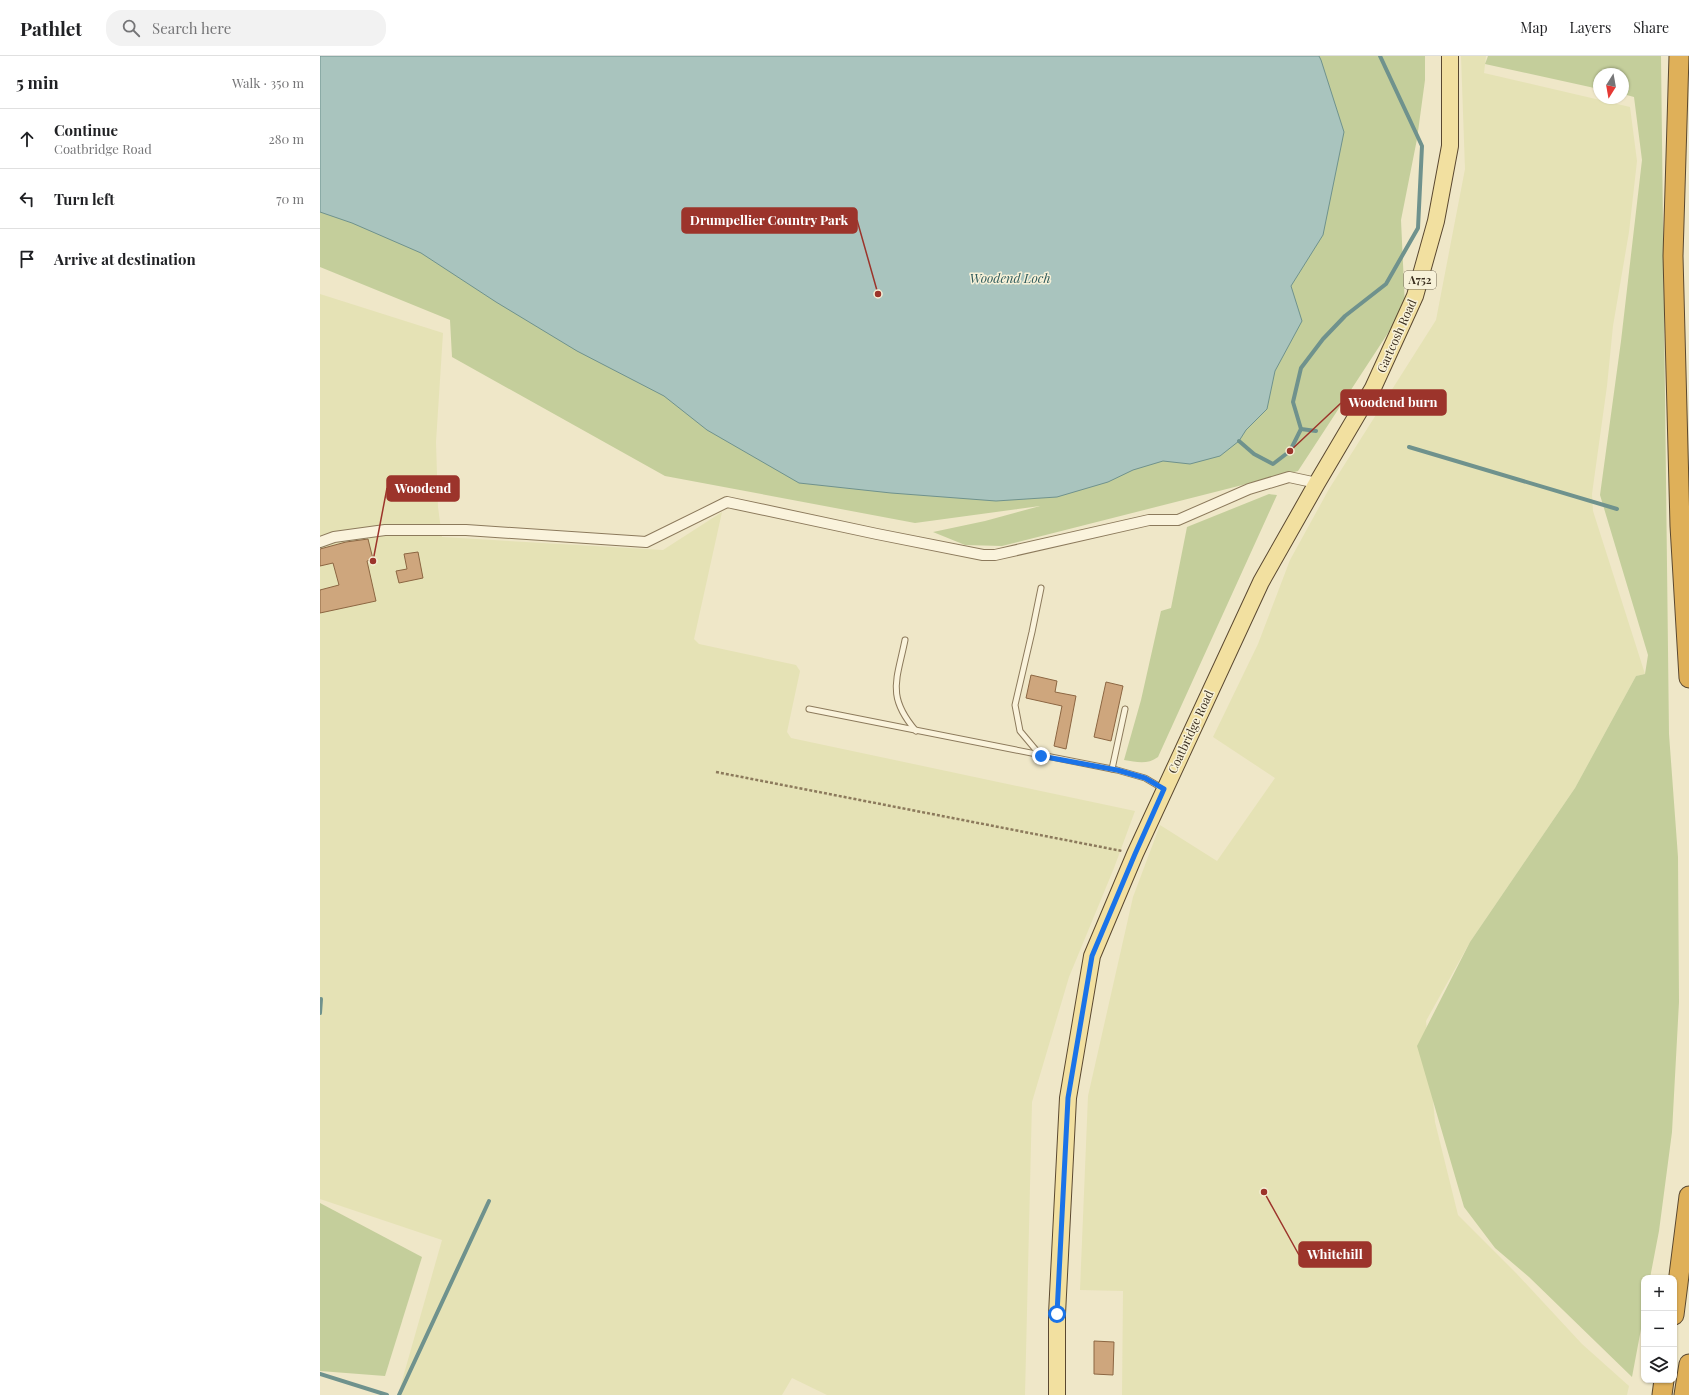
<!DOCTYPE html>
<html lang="en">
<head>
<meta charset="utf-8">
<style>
	body { margin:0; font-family:"Playfair Display",serif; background:#f2f2f2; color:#202124 }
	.controls { position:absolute; right:12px; bottom:12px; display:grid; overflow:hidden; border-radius:8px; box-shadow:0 1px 3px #0004 }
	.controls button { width:36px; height:36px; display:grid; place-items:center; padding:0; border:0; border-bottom:1px solid #e0e0e0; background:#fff; color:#202124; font:20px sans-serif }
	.compass { position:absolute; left:1273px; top:12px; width:36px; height:36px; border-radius:50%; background:#fff; box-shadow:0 1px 3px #0004; rotate:191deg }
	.stop { position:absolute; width:12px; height:12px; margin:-9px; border:3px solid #1a73e8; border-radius:50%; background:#fff }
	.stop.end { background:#1a73e8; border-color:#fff; box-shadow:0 1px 4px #0008 }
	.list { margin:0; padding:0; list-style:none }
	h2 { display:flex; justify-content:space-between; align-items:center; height:52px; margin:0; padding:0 16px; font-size:17px }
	h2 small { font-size:13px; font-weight:400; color:#757577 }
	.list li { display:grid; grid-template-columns:26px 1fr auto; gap:12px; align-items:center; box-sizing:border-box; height:60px; padding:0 16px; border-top:1px solid #e0e0e0 }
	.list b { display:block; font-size:15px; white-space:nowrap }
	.list p { margin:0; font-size:13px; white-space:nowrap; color:#757577 }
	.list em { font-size:13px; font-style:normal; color:#757577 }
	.icon { flex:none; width:22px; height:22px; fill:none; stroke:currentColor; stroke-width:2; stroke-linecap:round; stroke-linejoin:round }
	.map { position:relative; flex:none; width:1369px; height:1339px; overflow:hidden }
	header { display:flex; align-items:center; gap:24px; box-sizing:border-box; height:56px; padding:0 20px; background:#fff; border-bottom:1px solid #e0e0e0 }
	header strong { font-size:19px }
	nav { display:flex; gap:22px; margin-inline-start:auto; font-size:14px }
	.search { width:280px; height:36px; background:#f2f2f2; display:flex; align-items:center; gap:10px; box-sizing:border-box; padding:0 14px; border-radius:16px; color:#757577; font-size:15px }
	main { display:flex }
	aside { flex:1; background:#fff }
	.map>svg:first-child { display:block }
	.farmland { fill:#e5e2b5 }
	.green { fill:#c4ce9b }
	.water { fill:#a9c4be; stroke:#6f928d }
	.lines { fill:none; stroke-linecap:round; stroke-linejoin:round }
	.stream { stroke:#6f928d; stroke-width:4 }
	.building { fill:#cea67d; stroke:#8c6642 }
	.lane-casing { stroke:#8c7a5c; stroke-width:7 }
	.street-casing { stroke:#8c7a5c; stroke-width:12 }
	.primary-casing { stroke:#5a4830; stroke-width:18 }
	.highway-casing { stroke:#5a4830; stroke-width:21 }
	.path { stroke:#8c7a5c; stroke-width:2.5; stroke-dasharray:3 2; stroke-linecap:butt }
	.lane { stroke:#faf3dc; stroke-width:5 }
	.street { stroke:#faf3dc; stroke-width:10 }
	.primary { stroke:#f2e0a0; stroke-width:16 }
	.highway { stroke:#dfb059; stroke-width:19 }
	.route { stroke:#1a73e8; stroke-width:5 }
	.labels { text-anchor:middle; stroke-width:3; stroke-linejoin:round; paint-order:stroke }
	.shield { fill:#f7f1d8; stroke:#746a57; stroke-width:1 }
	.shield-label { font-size:11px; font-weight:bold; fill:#3c3020 }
	.street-label { font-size:12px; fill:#3c3020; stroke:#f7f1d8 }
	.water-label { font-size:13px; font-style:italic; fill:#2f5b5c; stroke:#f7f1d8 }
	.leader { fill:none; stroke:#9c342b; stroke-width:1.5 }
	.callout-dot { fill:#9c342b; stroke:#f7f1d8; stroke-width:1.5 }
	.callout { fill:#9c342b; stroke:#9c342b; stroke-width:1.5 }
	.callout-label { font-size:13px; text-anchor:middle; font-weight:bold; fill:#fff }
</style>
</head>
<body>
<header>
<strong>Pathlet</strong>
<div class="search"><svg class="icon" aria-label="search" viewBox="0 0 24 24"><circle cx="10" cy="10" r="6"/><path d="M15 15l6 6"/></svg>Search here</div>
<nav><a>Map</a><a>Layers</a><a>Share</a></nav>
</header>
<main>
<aside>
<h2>5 min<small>Walk · 350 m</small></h2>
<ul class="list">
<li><svg class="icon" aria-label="ahead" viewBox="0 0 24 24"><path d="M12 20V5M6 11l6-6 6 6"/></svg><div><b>Continue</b><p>Coatbridge Road</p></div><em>280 m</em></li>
<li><svg class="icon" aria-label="left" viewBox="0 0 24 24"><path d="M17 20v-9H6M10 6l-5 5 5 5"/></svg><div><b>Turn left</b></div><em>70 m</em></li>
<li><svg class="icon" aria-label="arrive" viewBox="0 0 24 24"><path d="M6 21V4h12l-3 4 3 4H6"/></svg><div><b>Arrive at destination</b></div></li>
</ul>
</aside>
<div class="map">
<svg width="1369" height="1339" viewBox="0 0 1369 1339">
	<rect width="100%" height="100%" fill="#efe7c8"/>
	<g class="farmland">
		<path d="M1141 0H1166L1164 17 1310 51 1317 105 1309 176 1293 270 1287 330 1272 438 1273 455 1325 618 1316 620 1255 732 1150 886 1106 965 1115 1066 1138 1159 1196 1217 1262 1288 1309 1330 1307 1339H802L803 1235 760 1234 768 1040 813 841 840 769 897 805 955 722 893 681 938 588 970 504 1009 433 1116 264 1145 113Z"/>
		<path d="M0 238 123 277 116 386 118 451 122 481 343 494 402 456 374 583 379 588 476 609 480 615 467 676 471 682 815 755 794 812 749 921 712 1046 705 1339H507L472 1322 462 1339H78L122 1184 0 1143Z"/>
	</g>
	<g class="green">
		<path d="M0 0H1105V24L1097 83 1081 164 1085 251 978 415 682 490 645 489 613 476 665 465 720 450 595 467 345 420 132 301 130 264 0 211Z"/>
		<path d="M1168 0H1341L1349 678 1358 801 1359 946 1352 1076 1339 1175 1330 1222H1324V1257L1312 1321 1209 1221 1175 1192 1144 1151 1097 990 1150 886 1255 732 1316 620 1325 618 1328 599 1280 439 1301 285 1322 104 1314 41 1303 38V18H1279V33L1165 8Z"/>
		<path d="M949 438 957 439 838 701C827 709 817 706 804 704L821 644 841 555 851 552 867 471Z"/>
		<path d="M0 1147 102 1201 65 1320 0 1315Z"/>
	</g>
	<path class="water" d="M0 0H999L1001 4 1024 76 1003 179 971 230 982 265 955 315 947 353 926 374 919 385 900 400 870 408 843 405 813 414 788 426 737 441 676 445 571 437 479 427 387 374 344 340 257 295 176 246 101 197 32 167 0 156Z"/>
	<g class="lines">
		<g class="stream">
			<path d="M981 373 973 346 981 312 1003 283 1025 260 1066 228 1098 172 1102 90 1060 0"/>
			<path d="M919 385 934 398 953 408 970 395 981 373 996 375"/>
			<path d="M1089 391 1297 453"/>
			<path d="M0 957 1 943"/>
			<path d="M0 1318 67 1339"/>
			<path d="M79 1339 169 1145"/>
		</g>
	</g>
	<g class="building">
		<path d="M48 483 53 503 47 505 56 545 0 557V534L19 529 13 507 0 510V493L26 486Z"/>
		<path d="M98 496 103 522 79 527 76 515 87 513 84 498Z"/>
		<path d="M711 619 737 625 735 636 756 640 746 693 734 690 742 650 706 642Z"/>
		<path d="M786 626 803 630 791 685 774 681Z"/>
		<path d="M774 1285 794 1286 793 1319 774 1318Z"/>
	</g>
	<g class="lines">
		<defs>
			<g id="lane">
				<path d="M721 532 712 576 695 649 700 675 721 700"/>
				<path d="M585 584C577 624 566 640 596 675"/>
				<path d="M489 653 797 714 825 722 842 732"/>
				<path d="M792 713 805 653"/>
			</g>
			<path id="street" d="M0 486 14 481 65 474H146L326 486 407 446 557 478 663 499H675L829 464H858L929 433 969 421 997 427"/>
			<path id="primary" d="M737 1339V1258L748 1042 772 900 815 798 941 526 997 427 1053 332 1095 240 1116 165 1130 90V0"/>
			<g id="highway">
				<path d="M1359 0 1353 200 1360 470 1369 622"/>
				<path d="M1354 1259 1369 1140"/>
				<path d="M1342 1339 1344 1324"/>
				<path d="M1364 1339 1369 1308"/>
			</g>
		</defs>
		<use href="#lane" class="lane-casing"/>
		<use href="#street" class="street-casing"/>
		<use href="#primary" class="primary-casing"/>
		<use href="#highway" class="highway-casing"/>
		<path class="path" d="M396 716 802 795"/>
		<use href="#lane" class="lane"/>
		<use href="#street" class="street"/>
		<use href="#primary" class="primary"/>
		<use href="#highway" class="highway"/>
	</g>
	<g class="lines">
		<path class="route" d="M721 700 797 714 825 722 844 733 815 798 772 900 748 1042 737 1258"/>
	</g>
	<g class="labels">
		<rect class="shield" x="1084" y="215" width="32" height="18" rx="3"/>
		<g class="shield-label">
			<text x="1100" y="228">A752</text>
		</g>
		<g class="street-label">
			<text transform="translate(1077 280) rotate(-66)" y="4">Gartcosh Road</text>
			<text transform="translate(871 676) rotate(-65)" y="4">Coatbridge Road</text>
		</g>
		<g class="water-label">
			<text x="690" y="227">Woodend Loch</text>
		</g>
	</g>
	<path class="leader" d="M558 238L537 164M970 395L1021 347M53 505L67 432M944 1136L979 1199"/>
	<g class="callout-dot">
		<circle cx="558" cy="238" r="4"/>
		<circle cx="970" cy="395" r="4"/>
		<circle cx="53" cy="505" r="4"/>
		<circle cx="944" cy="1136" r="4"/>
	</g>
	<g class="callout">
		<rect x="362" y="152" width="175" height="25" rx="4"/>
		<rect x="1021" y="334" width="105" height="25" rx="4"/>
		<rect x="67" y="420" width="72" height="25" rx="4"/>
		<rect x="979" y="1186" width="72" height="25" rx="4"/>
	</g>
	<g class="callout-label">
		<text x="449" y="169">Drumpellier Country Park</text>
		<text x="1073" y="351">Woodend burn</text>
		<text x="103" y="437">Woodend</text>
		<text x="1015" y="1203">Whitehill</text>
	</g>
</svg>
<div class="controls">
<button>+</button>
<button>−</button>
<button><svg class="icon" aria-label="layers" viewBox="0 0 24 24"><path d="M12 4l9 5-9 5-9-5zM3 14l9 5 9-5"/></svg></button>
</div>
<svg class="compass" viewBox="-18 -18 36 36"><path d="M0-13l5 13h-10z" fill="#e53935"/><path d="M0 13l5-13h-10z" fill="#757577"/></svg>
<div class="stop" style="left:737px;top:1258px"></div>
<div class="stop end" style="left:721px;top:700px"></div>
</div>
</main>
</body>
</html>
